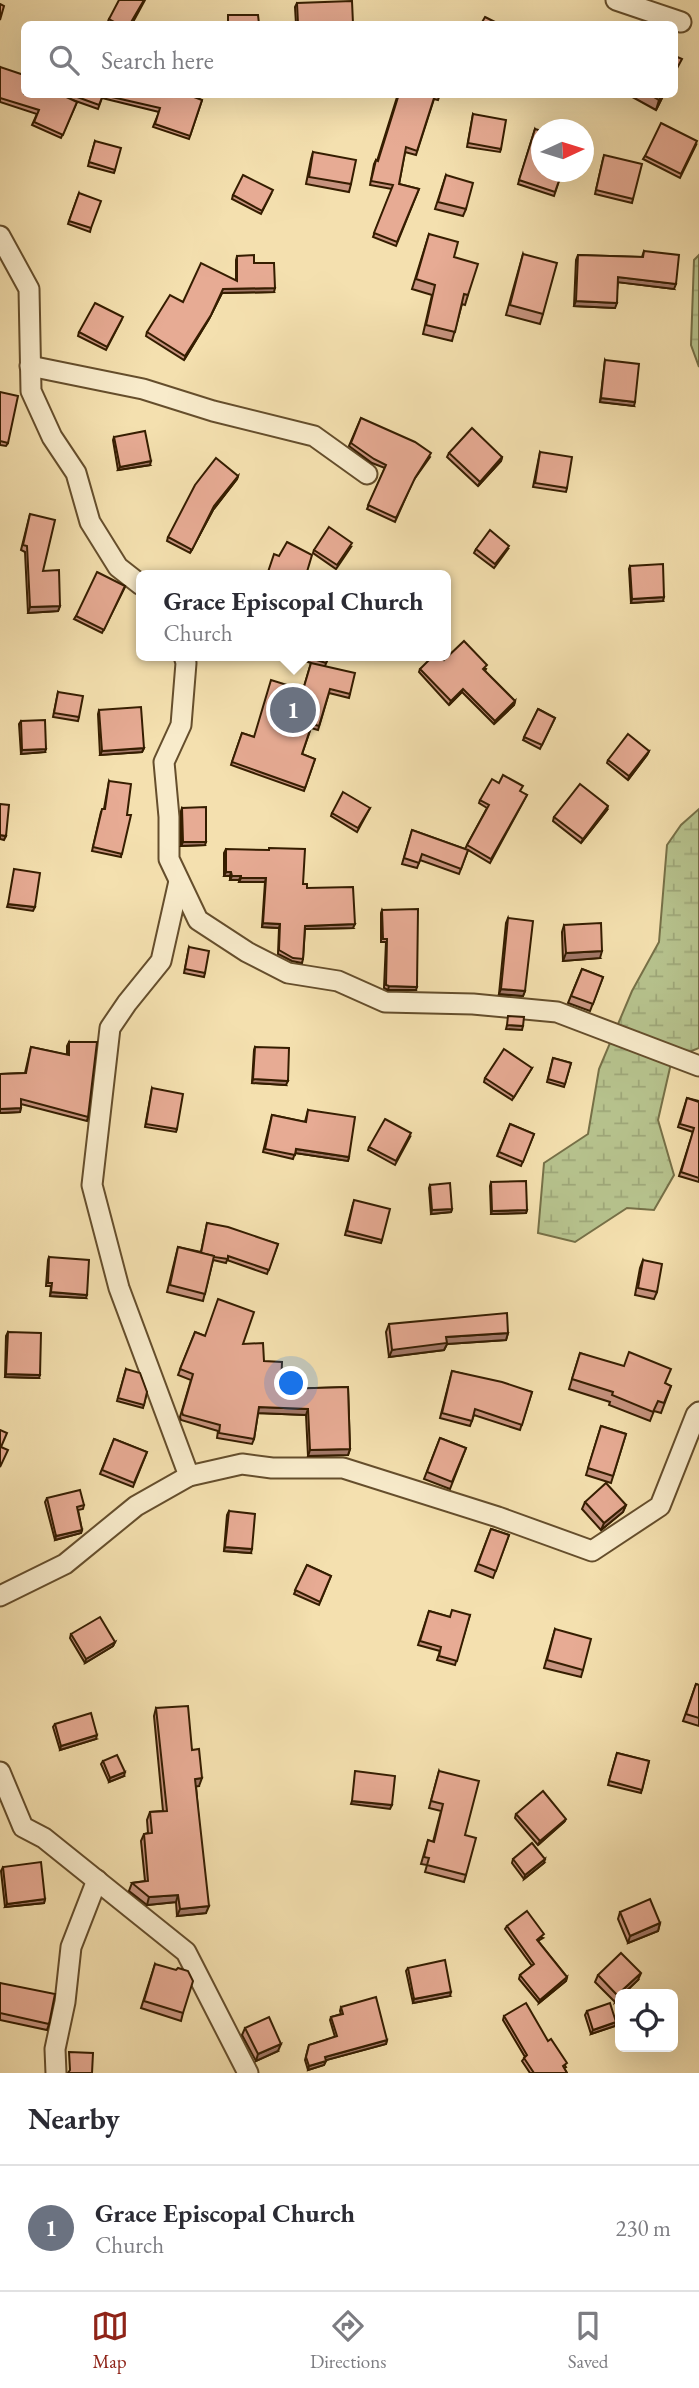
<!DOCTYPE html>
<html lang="en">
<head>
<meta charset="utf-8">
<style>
	body { margin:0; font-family:"EB Garamond",serif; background:#f7f7f7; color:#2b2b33 }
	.controls { position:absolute; right:21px; bottom:21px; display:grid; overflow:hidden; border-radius:10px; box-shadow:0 7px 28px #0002 }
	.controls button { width:63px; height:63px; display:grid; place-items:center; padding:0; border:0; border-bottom:2px solid #e1e1e2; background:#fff; color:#2b2b33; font:35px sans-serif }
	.compass { position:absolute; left:531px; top:119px; width:63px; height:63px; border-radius:50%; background:#fff; box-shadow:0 7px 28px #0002; rotate:86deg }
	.you { position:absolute; left:292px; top:1384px; width:24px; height:24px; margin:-18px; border:5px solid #fff; border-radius:50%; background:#1a73e8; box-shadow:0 0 0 10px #1a73e833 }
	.badge { display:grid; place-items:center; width:46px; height:46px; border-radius:50%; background:#8f2418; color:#fff; font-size:23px; font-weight:700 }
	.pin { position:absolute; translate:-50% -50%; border:4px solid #fff; box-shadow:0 2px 7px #0006 }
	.popup { position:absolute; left:136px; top:570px; width:315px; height:91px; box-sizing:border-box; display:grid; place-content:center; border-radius:10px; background:#fff; filter:drop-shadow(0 2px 5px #0005); font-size:23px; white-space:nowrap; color:#7c7c81 }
	.popup b { font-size:26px; color:#2b2b33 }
	.popup::after { content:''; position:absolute; left:50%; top:100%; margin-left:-14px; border:14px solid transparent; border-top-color:#fff }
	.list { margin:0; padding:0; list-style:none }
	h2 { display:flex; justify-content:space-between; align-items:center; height:91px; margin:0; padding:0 28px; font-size:30px }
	h2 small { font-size:23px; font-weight:400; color:#7c7c81 }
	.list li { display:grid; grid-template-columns:46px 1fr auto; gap:21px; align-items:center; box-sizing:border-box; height:126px; padding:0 28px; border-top:2px solid #e1e1e2 }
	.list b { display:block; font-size:26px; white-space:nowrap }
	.list p { margin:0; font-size:23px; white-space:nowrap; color:#7c7c81 }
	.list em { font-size:23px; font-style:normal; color:#7c7c81 }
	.icon { flex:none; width:38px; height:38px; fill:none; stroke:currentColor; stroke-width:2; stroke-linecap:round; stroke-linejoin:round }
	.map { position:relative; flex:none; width:699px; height:2073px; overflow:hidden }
	.search { position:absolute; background:#fff; box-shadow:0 7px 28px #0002; left:21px; right:21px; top:21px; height:77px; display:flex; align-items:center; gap:18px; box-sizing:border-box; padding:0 24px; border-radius:10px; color:#7c7c81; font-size:26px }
	.sheet { height:217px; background:#fff }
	nav { display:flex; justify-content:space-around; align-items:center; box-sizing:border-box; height:98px; border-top:2px solid #e1e1e2; background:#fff; font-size:19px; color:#7c7c81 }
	nav a { display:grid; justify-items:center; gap:4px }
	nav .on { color:#8f2418 }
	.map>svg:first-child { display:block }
	.wetland { fill:url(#wetland-marsh); stroke:#767047; stroke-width:2 }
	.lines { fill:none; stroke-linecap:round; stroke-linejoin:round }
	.street-casing { stroke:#654e2c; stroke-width:23 }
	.street { stroke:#f8ebcb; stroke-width:19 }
	.wall { fill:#c7937f; stroke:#351d00; stroke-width:2 }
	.shaded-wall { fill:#a27868; stroke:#351d00; stroke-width:2 }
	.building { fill:#e7ab94; stroke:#351d00; stroke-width:2 }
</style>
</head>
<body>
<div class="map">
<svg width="699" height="2073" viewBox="0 0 699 2073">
	<defs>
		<pattern id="wetland-marsh" width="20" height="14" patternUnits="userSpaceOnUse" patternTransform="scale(1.75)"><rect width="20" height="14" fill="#b7c38e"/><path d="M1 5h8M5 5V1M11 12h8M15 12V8" fill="none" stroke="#9ea779"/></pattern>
	</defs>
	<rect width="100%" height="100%" fill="#f4e0af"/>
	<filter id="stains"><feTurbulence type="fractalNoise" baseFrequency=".00286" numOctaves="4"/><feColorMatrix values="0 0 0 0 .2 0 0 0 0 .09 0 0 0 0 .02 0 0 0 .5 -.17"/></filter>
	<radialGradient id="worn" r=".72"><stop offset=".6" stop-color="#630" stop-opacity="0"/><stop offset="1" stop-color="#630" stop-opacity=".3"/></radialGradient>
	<g class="wetland">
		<path d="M699 255V367L691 345 694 260Z"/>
		<path d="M699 809V1048L672 1059 658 1120 674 1175 654 1210 627 1208 575 1242 538 1233 544 1163 588 1134 599 1069 632 991 659 942 667 845 681 825Z"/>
	</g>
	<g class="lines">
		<defs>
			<g id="street">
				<path d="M616 0 681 22"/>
				<path d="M0 236 29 289 31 391 52 437 76 473 90 522 118 567 141 585"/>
				<path d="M30 366 143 389 213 411 314 436 367 474"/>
				<path d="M184 656 186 663 181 725 164 762 169 817V859L198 920 247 952 288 973 338 981 385 1002 473 1004 557 1012 699 1066"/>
				<path d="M179 881 161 961 127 1003 110 1028 92 1185 119 1288 189 1476"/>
				<path d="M0 1596 65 1564 136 1506 189 1476 242 1464 272 1468H343L498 1517 592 1551 660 1506 696 1415 699 1412"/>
				<path d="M0 1772 23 1827 44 1838 186 1952 248 2073"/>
				<path d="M56 2073 55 2049 65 2002 71 1947 97 1880"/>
			</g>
		</defs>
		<use href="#street" class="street-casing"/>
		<use href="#street" class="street"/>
	</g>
	<g class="wall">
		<path d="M297 3 353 24H296L295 7Z"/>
		<path d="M109 19 132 24H107Z"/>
		<path d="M0 67 24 94 65 97 66 94H186L202 100 189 139 153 127 159 112 102 98 98 109 67 98 77 102 61 138 32 125 37 114 0 102Z"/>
		<path d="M398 94H440L438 100 434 99 416 155 405 152 399 184 419 189 396 246 373 237 392 189 370 185 374 164 376 160 377 161Z"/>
		<path d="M627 94H664L656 110Z"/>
		<path d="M473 114 501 149 500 152 467 147Z"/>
		<path d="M535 129 562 172 554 196 518 184Z"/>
		<path d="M95 141 115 170 114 173 88 166Z"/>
		<path d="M696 145 680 178 643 159 645 156Z"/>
		<path d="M313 152 351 184 349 192 306 184 311 159Z"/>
		<path d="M603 159 633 199 632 203 595 194Z"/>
		<path d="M446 175 466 209 463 216 435 209Z"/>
		<path d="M79 193 91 228 90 232 68 224Z"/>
		<path d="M271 194 261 214 232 199 233 195Z"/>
		<path d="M429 234 454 257 468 295 465 305 462 304 452 341 423 334 432 295 412 289Z"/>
		<path d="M644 251 674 289 618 282 615 308 574 306 576 260 578 255 642 257Z"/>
		<path d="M523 254 543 314 540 324 506 315Z"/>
		<path d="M237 256 254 263 274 292 222 293 209 319 184 360 146 336 147 332 236 281V260Z"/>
		<path d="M121 321 106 350 78 336 79 332Z"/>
		<path d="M605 360 634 406 600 402Z"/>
		<path d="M0 392 8 443 6 446 0 445Z"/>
		<path d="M361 418 430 457 413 481 395 522 367 509 385 468 372 463 349 446Z"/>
		<path d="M114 437 150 465 118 470 113 440Z"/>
		<path d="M540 452 567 488 566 492 533 487Z"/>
		<path d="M449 453 502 457 501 461 478 486 447 457Z"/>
		<path d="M238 476 237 479 213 510 190 553 167 541 168 537Z"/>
		<path d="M30 514 43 571 60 606 58 611 28 613 25 552 21 550Z"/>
		<path d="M351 547 336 569 313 553 314 550Z"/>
		<path d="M476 549H508L494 568 474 553Z"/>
		<path d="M630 566 663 601 631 603 629 569Z"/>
		<path d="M124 589 102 633 74 619 76 616Z"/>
		<path d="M300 656H329L325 666 350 694 349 698 329 693 318 730 311 728 302 754 315 759 304 791 231 765 242 733 254 737 303 690 311 663 299 659Z"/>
		<path d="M444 660 486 669 485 671 515 701 514 705 494 724 462 692 449 705 419 672 420 669Z"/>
		<path d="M58 692 79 717 78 721 53 717Z"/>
		<path d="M538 709 555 718 540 749 523 740Z"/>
		<path d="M99 710 144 748 142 752 100 755 98 714Z"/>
		<path d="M21 721 45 752 21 754 19 724Z"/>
		<path d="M649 751 647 755 628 780 607 763 608 760Z"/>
		<path d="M109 781 127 815 121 857 92 851 101 812 104 809Z"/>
		<path d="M499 783 527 795 490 863 468 850 459 874 420 860 417 868 402 864 412 830 465 849 487 808 479 803 480 800Z"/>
		<path d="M182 808 205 845 181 846V811Z"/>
		<path d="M370 808 357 832 331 816 332 813Z"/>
		<path d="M607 810 581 843 553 821 554 817Z"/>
		<path d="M226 849 303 884 307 888 353 928 305 929 303 959 302 963 292 961 278 954 279 928 262 927 265 882H239V880H230V876H224V853Z"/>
		<path d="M382 910 416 990H388L384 988 386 942H381V913Z"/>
		<path d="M508 918 525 991 523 996 499 994 506 923Z"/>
		<path d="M564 925 600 958 563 961 562 932Z"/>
		<path d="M189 947 205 973 204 977 184 973Z"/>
		<path d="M582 969 603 977 590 1011 568 1003Z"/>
		<path d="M69 1042 88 1117 87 1121 21 1104 20 1112 0 1113V1074L25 1073 31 1047 67 1055V1046Z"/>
		<path d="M255 1047 286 1085 252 1083 254 1050Z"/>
		<path d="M553 1058 571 1063 564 1087 547 1082Z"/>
		<path d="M532 1068 512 1100 484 1082 485 1078Z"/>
		<path d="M152 1088 177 1129 176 1132 145 1127Z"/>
		<path d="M687 1098 699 1101V1182L679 1176 693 1132 678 1127Z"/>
		<path d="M308 1110 349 1157 348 1161 295 1153 293 1159 263 1152 272 1115 305 1122Z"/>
		<path d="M510 1124 534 1134 521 1166 497 1156Z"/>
		<path d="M410 1137 395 1165 368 1150 369 1147Z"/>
		<path d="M491 1182 527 1210 526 1213 491 1214 490 1186Z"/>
		<path d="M430 1185 452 1209 451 1212 431 1214 429 1188Z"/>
		<path d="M353 1204 382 1240 381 1243 345 1235Z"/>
		<path d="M207 1223 278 1244 267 1274 227 1260 226 1263 213 1260 203 1301 167 1292 178 1247 201 1252Z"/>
		<path d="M49 1257 86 1298 50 1296 51 1286H46L48 1260Z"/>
		<path d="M643 1260 657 1292 654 1299 635 1295 640 1268Z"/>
		<path d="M389 1324 508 1333 506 1340 447 1344 444 1350 389 1357 386 1332Z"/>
		<path d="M8 1332 39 1378 5 1377 6 1336Z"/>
		<path d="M195 1332 205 1336 243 1344 264 1361 281 1389 348 1387 350 1449 348 1455 308 1456 306 1415 258 1413 254 1439 252 1444 217 1438 218 1431 181 1420 180 1417 191 1380 178 1375Z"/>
		<path d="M580 1353 671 1386 661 1413 654 1411 650 1421 609 1405 610 1402 569 1389Z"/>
		<path d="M126 1369 147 1392 143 1408 117 1401Z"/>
		<path d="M452 1371 532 1392 520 1430 474 1415 470 1426 440 1418Z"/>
		<path d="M601 1426 626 1434 611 1483 586 1475Z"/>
		<path d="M440 1438 466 1448 450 1489 424 1479Z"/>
		<path d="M114 1439 147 1452 133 1487 100 1474Z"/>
		<path d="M47 1498 84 1505 83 1509 78 1510 82 1530 81 1533 55 1540 45 1502Z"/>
		<path d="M585 1502 626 1505 623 1512 601 1530 582 1509Z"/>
		<path d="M229 1511 251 1553 224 1551 227 1515Z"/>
		<path d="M491 1529 509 1535 493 1578 475 1571Z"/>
		<path d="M307 1565 331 1576 319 1605 294 1594Z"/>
		<path d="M429 1611 450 1617 470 1615 455 1665 437 1660 440 1651 418 1645Z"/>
		<path d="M555 1629 583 1670 581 1677 544 1668Z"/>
		<path d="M71 1634 115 1642 113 1646 85 1663 70 1638Z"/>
		<path d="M696 1684 699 1685V1726L683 1721Z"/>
		<path d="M156 1708 192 1750 199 1786H196L206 1913 177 1916 176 1902 147 1905 129 1891 132 1883 145 1881 141 1841 144 1834 148 1833 147 1820 150 1812 163 1811 154 1716Z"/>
		<path d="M55 1724 96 1739 60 1750 53 1727Z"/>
		<path d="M617 1753 649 1761 641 1793 608 1785Z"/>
		<path d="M103 1761 124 1776 109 1782 101 1764Z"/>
		<path d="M439 1771 465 1835 466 1875 464 1882 425 1872 427 1865 421 1864 428 1840 433 1842 441 1811 429 1808Z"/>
		<path d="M516 1814 564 1822 538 1845 515 1818Z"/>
		<path d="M513 1859 544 1863 524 1879 512 1863Z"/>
		<path d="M3 1867 45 1899 44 1903 5 1907 1 1871Z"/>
		<path d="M620 1912 660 1923 658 1931 628 1943 618 1919Z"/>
		<path d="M507 1926 543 1938 538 1941 567 1977 566 1981 539 2003 519 1979 520 1975 532 1966 505 1929Z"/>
		<path d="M155 1964 183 2013 181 2021 141 2008Z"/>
		<path d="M408 1968 450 1996 413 2003 406 1971Z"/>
		<path d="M598 1975 638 1980 615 2002 595 1982Z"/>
		<path d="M0 1983 49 2024 47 2030 0 2020Z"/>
		<path d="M341 2007 387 2040 386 2044 326 2060 324 2065 308 2070 305 2060 309 2045 335 2037 330 2020 331 2017 341 2014 340 2011Z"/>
		<path d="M587 2011 616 2022 615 2026 591 2034 585 2015Z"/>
		<path d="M504 2016 548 2041 566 2067 564 2068 567 2073H530L522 2061 525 2057 503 2020Z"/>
		<path d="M245 2028 278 2051 256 2061 242 2035Z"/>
	</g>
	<g class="shaded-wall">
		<path d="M144 0H145L132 24H130Z"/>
		<path d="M662 94H664L656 110 659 100Z"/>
		<path d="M618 277 676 284 674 289 616 282Z"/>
		<path d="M275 288 274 292 222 293 209 319 184 360 223 289Z"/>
		<path d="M576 301 617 303 615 308 574 306Z"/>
		<path d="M601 398 635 402 634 406 600 402Z"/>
		<path d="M502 457 501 461 478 486 480 482Z"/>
		<path d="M151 461 150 465 118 470 120 467Z"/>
		<path d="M238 476 237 479 213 510 190 553 214 506Z"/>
		<path d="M664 597 663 601 631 603 632 599Z"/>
		<path d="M60 606 58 611 28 613 30 607Z"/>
		<path d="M463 689 462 692 449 705 451 701Z"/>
		<path d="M515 701 514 705 494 724 495 721Z"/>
		<path d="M144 748 142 752 100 755 102 751Z"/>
		<path d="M46 749 45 752 21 754 22 750Z"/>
		<path d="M649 751 647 755 628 780 629 776Z"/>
		<path d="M608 806 607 810 581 843 583 839Z"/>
		<path d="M0 835 6 836 4 840 0 839Z"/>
		<path d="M183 842H206L205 845 181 846Z"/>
		<path d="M226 872H231L230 876H224Z"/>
		<path d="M232 876H241L239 880H230Z"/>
		<path d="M241 878H266L265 882H239Z"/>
		<path d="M8 904 35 907 33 911 7 907Z"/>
		<path d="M263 923 280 924 279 928 262 927Z"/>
		<path d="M355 924 353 928 304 929 305 926Z"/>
		<path d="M602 951 600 958 563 961 566 953Z"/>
		<path d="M389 986 417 987 416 990H388Z"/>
		<path d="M501 989 525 991 523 996 499 994Z"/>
		<path d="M507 1025 523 1026 522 1030 506 1029Z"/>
		<path d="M253 1079 288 1081 286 1085 252 1083Z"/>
		<path d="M21 1108 20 1112 0 1113V1109Z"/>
		<path d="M296 1149 349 1157 348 1161 295 1153Z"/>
		<path d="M452 1209 451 1212 431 1214 432 1210Z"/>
		<path d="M527 1210 526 1213 491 1214 492 1211Z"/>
		<path d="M51 1292 87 1295 86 1298 50 1296Z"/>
		<path d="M508 1333 506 1340 447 1344 444 1350 389 1357 392 1350 446 1337Z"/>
		<path d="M6 1374 40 1375 39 1378 5 1377Z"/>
		<path d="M259 1407 308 1409 306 1415 257 1413Z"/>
		<path d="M350 1449 348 1455 308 1456 310 1450Z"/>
		<path d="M626 1505 623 1512 601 1530 604 1523Z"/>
		<path d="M82 1530 81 1533 55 1540 56 1536Z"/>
		<path d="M225 1547 252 1549 251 1553 224 1551Z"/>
		<path d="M115 1642 113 1646 85 1663 86 1659Z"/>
		<path d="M97 1735 96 1739 60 1750 61 1746Z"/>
		<path d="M125 1772 124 1776 109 1782 110 1778Z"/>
		<path d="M202 1778 199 1786 192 1787 195 1779Z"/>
		<path d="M352 1801 392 1805 390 1809 351 1804Z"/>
		<path d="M566 1819 564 1822 538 1845 540 1841Z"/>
		<path d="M545 1859 544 1863 524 1879 525 1875Z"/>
		<path d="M178 1895 176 1902 147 1905 149 1897Z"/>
		<path d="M45 1899 44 1903 5 1907 7 1904Z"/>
		<path d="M209 1906 206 1913 177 1916 180 1909Z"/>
		<path d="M660 1923 658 1931 628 1943 630 1936Z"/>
		<path d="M641 1973 638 1980 623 1994H620V1997L615 2002 617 1995Z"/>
		<path d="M567 1977 566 1981 539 2003 540 2000Z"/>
		<path d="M451 1992 450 1996 413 2003 414 1999Z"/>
		<path d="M616 2022 615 2026 591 2034 593 2030Z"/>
		<path d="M387 2040 386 2044 323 2061 325 2057Z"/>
		<path d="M281 2044 278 2051 256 2061 258 2054Z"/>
		<path d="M326 2061 324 2065 308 2070 309 2066Z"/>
	</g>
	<g class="building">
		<path d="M119 0H144L130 24H118L109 19Z"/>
		<path d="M352 1 353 24H298L297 3Z"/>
		<path d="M0 4 4 6 0 20Z"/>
		<path d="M228 15H258L259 24H228Z"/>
		<path d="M485 17 499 24H481Z"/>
		<path d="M675 56 682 59 675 72Z"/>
		<path d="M0 67 24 75V94H60L77 102 63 135 34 122 39 110 0 98Z"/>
		<path d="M69 94H186L202 100 190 136 155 124 160 108 103 95 99 105Z"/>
		<path d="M399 94H440V96L435 95 417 151 406 147 399 184 419 189 397 242 374 233 393 185 371 181 376 160 378 161Z"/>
		<path d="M649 94H662L659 100Z"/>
		<path d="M473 114 506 120 501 149 468 143Z"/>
		<path d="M661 123 697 141 681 174 645 156Z"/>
		<path d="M535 129 542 131V172H562L555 192 519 180Z"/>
		<path d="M95 141 121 148 115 170 89 162Z"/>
		<path d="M313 152 356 160 351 184 309 177Z"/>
		<path d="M604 155 642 164 633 199 596 190Z"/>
		<path d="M243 175 273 190 262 211 233 195Z"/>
		<path d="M446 175 473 183 466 209 438 202Z"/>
		<path d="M79 193 101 201 91 228 69 221Z"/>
		<path d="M429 234 458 242 454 257 478 264 468 295 464 294 455 332 426 325 435 285 416 279Z"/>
		<path d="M644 251 679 255 676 284 618 277 617 303 576 301 578 255 643 257Z"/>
		<path d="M523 254 557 263 543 314 510 305Z"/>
		<path d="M254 255V263H274L275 288 223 289 211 315 185 356 147 332 170 295 183 302 201 263 237 281V256Z"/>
		<path d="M95 303 123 317 107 347 79 332Z"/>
		<path d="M605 360 639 364 635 402 601 398Z"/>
		<path d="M0 392 18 396 8 443 0 441Z"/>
		<path d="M361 418 415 442 431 453 415 478 396 518 368 505 386 465 374 459 351 443Z"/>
		<path d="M472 428 502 457 480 482 449 453Z"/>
		<path d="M145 431 151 461 120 467 114 437Z"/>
		<path d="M540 452 572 457 567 488 535 483Z"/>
		<path d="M216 458 238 476 214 506 192 550 168 537 195 485Z"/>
		<path d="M30 514 55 520 43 571 59 570 60 606 30 607 27 546 23 545Z"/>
		<path d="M329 527 352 543 337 565 314 550Z"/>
		<path d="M490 530 509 546 495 564 476 549Z"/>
		<path d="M287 542 312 555 306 575H267L274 554 279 556Z"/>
		<path d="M663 564 664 597 632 599 630 566Z"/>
		<path d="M97 572 125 586 104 630 76 616Z"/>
		<path d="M464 641 487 665 483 669 515 701 495 721 463 689 451 701 420 669 433 656H440L444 660Z"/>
		<path d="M304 656H329L326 663Z"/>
		<path d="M311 663 355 673 350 694 330 689 319 726 312 724 302 754 315 759 305 788 232 762 242 733 254 737 271 680 303 690Z"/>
		<path d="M58 692 83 696 79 717 54 713Z"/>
		<path d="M141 707 144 748 102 751 99 710Z"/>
		<path d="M538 709 555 718 542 745 524 737Z"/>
		<path d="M45 720 46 749 22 750 21 721Z"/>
		<path d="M628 734 649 751 629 776 608 760Z"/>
		<path d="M503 775 523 786 520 791 527 795 491 859 467 845 489 805 480 800 492 779 499 783Z"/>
		<path d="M109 781 131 784 127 815H131L122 854 93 847 102 809H105Z"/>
		<path d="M580 784 608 806 583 839 554 817Z"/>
		<path d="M343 792 370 808 358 828 332 813Z"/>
		<path d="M0 804 9 805 6 836 0 835Z"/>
		<path d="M206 807V842H183L182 808Z"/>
		<path d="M412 830 468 850 461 869 422 854 419 863 404 858Z"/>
		<path d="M269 848 305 849 303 884H307V888L353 887 355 924 305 926 303 959 293 958 279 950 280 924 263 923 266 878H241V876H232L231 872H226V849L269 850Z"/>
		<path d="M14 869 40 873 35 907 8 904Z"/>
		<path d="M418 909 417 987 389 986 386 985 387 939H383L382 910Z"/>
		<path d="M508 918 533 921 525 991 501 989Z"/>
		<path d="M601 923 602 951 566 953 564 925Z"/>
		<path d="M189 947 209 951 205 973 185 969Z"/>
		<path d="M582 969 603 977 593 1004 571 996Z"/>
		<path d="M508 1016 524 1017 523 1026 507 1025Z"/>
		<path d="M69 1042H97L88 1117 21 1099V1108L0 1109V1074L26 1073 31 1047 69 1055Z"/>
		<path d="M255 1047 289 1048 288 1081 253 1079Z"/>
		<path d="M504 1049 532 1068 514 1097 485 1078Z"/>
		<path d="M553 1058 571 1063 565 1084 548 1079Z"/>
		<path d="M152 1088 183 1094 177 1129 146 1124Z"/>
		<path d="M687 1098 699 1102V1178L681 1172 694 1128 680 1124Z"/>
		<path d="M308 1110 355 1117 349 1157 296 1149 295 1155 265 1149 272 1115 306 1122Z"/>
		<path d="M385 1119 411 1133 396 1161 369 1147Z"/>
		<path d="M510 1124 534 1134 523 1162 499 1152Z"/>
		<path d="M526 1181 527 1210 492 1211 491 1182Z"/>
		<path d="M450 1183 452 1209 432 1210 430 1185Z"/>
		<path d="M354 1200 390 1209 382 1240 347 1231Z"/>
		<path d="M207 1223 228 1227 278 1244 269 1270 228 1256V1259L214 1257V1256L201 1253Z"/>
		<path d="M178 1247 214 1256 205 1294 170 1285Z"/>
		<path d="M49 1257 89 1260 87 1295 51 1292 52 1283H48Z"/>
		<path d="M643 1260 662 1264 657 1292 638 1288Z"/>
		<path d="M218 1299 254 1312 243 1344 263 1343 264 1361 282 1362 281 1389 348 1387 350 1449 310 1450 308 1409 259 1407 254 1439 219 1433 220 1425 183 1415 182 1412 193 1374 180 1369 195 1332 205 1336Z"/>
		<path d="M507 1313 508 1333 446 1337 447 1343 392 1350 389 1324Z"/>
		<path d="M8 1332 41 1333 40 1375 6 1374Z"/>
		<path d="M629 1352 671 1369 665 1383 671 1386 664 1403 658 1401 653 1412 612 1395 613 1392 572 1379 580 1353 624 1366Z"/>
		<path d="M126 1369 140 1373 147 1392 144 1405 118 1398Z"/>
		<path d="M452 1371 502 1382 532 1392 522 1425 475 1409 472 1421 442 1413Z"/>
		<path d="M601 1426 626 1434 613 1476 588 1468Z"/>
		<path d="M0 1430 7 1433 1 1447 8 1450 0 1467Z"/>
		<path d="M440 1438 466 1448 452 1482 427 1472Z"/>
		<path d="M114 1439 147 1452 134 1483 102 1470Z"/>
		<path d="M606 1483 626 1505 604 1523 585 1502Z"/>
		<path d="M80 1490 84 1505 77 1507 82 1530 56 1536 47 1498Z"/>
		<path d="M229 1511 255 1514 252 1549 225 1547Z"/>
		<path d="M491 1529 509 1535 496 1571 478 1564Z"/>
		<path d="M307 1565 331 1576 320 1602 295 1590Z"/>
		<path d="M452 1610 470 1615 457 1661 439 1656 441 1647 420 1641 429 1611 450 1617Z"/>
		<path d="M100 1617 115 1642 86 1659 71 1634Z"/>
		<path d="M555 1629 591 1639 583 1670 547 1660Z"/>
		<path d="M696 1684 699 1685V1718L686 1714Z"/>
		<path d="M188 1706 192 1750 199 1749 202 1778 195 1779 209 1906 180 1909 178 1895 149 1897 132 1883 148 1881 144 1834 152 1833 150 1812 167 1811 156 1708Z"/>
		<path d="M91 1713 97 1735 61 1746 55 1724Z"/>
		<path d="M617 1753 649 1761 642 1790 609 1781Z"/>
		<path d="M117 1755 125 1772 110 1778 103 1761Z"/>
		<path d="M355 1771 395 1776 392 1805 352 1801Z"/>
		<path d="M439 1771 479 1781 465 1835 476 1838 466 1875 427 1865 429 1858 424 1857 428 1840 434 1842 443 1804 431 1801Z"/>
		<path d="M543 1791 566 1819 540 1841 516 1814Z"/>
		<path d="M532 1843 545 1859 525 1875 513 1859Z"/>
		<path d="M41 1862 45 1899 7 1904 3 1867Z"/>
		<path d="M650 1899 660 1923 630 1936 620 1912Z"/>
		<path d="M527 1911 544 1934 537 1940 567 1977 540 2000 520 1975 534 1964 507 1926Z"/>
		<path d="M621 1953 641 1973 617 1995 598 1975Z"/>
		<path d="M445 1960 451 1992 414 1999 408 1968Z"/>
		<path d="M155 1964 176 1970 178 1968 188 1971 193 1981 183 2013 144 2001Z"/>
		<path d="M0 1983 55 1994 49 2024 0 2013Z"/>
		<path d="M376 1997 387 2040 325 2057 326 2061 309 2066 306 2057 309 2045 337 2036 331 2017 343 2014 341 2007Z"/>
		<path d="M526 2003 548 2041 551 2039 567 2063 563 2066 567 2073H534L524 2058 527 2055 504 2016Z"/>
		<path d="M610 2003 616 2022 593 2030 587 2011Z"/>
		<path d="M269 2017 281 2044 258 2054 245 2028Z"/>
		<path d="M69 2052 93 2053 92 2073H68L70 2070Z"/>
	</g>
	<rect width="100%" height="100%" filter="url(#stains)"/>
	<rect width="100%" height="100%" fill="url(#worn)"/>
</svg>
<div class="controls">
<button><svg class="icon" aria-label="locate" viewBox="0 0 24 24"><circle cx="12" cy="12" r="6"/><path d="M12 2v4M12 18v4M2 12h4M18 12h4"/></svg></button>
</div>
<svg class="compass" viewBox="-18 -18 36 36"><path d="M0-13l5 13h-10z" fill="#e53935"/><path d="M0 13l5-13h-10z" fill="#7c7c81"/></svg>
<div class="you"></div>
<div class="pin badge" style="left:293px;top:710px;background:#6b7280">1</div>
<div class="popup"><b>Grace Episcopal Church</b>Church</div>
<div class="search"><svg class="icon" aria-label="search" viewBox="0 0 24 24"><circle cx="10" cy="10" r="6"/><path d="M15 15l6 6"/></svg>Search here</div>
</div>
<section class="sheet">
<h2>Nearby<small></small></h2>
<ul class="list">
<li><span class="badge" style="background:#6b7280">1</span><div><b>Grace Episcopal Church</b><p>Church</p></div><em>230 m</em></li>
</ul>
</section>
<nav>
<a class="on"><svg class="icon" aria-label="map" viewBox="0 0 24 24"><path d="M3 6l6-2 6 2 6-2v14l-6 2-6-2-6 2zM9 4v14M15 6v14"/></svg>Map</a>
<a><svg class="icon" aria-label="directions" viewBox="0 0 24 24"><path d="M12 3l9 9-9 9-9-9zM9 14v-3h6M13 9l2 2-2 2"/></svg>Directions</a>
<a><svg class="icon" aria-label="saved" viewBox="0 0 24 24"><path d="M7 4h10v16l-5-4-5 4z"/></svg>Saved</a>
</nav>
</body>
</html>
